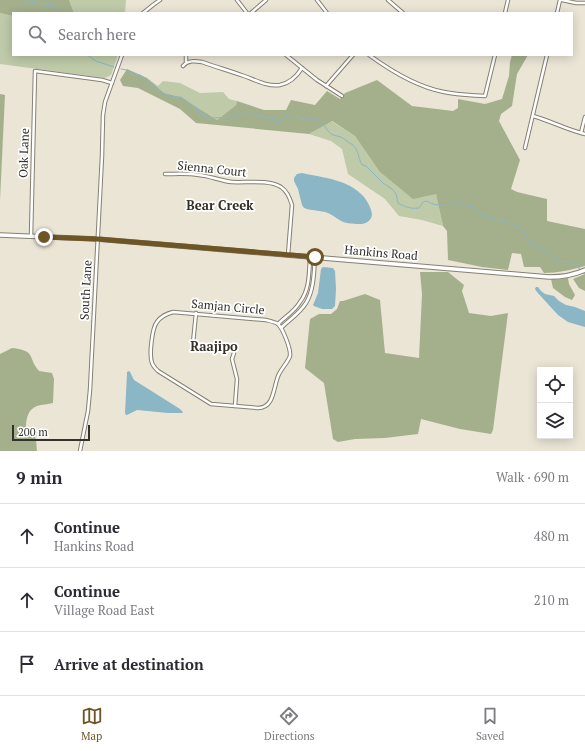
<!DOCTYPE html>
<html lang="en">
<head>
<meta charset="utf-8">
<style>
	body { margin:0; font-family:"PT Serif",serif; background:#f2f2f3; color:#2b2b33 }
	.controls { position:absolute; right:12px; bottom:12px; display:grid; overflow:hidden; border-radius:0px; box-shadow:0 2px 10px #0003 }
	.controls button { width:36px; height:36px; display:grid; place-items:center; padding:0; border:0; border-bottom:1px solid #e1e1e2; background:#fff; color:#2b2b33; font:20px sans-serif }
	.scale { position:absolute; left:12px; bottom:10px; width:78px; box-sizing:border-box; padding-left:4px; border:2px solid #34312c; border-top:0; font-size:11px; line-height:14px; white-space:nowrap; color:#34312c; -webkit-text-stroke:3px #fff; paint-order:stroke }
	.stop { position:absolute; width:12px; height:12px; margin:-9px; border:3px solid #6d5525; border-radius:50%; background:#fff }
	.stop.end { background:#6d5525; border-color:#fff; box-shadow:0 1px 4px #0008 }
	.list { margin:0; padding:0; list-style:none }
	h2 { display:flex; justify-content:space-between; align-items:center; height:52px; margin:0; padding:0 16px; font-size:17px }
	h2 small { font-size:13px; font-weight:400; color:#7c7c81 }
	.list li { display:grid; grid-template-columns:26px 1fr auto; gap:12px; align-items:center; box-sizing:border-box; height:64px; padding:0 16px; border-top:1px solid #e1e1e2 }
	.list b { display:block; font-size:15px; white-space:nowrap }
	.list p { margin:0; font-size:13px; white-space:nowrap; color:#7c7c81 }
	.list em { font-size:13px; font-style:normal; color:#7c7c81 }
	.icon { flex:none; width:22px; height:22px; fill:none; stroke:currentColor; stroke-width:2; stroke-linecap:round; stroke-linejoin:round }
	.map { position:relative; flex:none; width:585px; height:451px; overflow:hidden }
	.search { position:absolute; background:#fff; box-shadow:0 2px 10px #0003; left:12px; right:12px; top:12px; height:44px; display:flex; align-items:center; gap:10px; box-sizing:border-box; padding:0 14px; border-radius:0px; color:#7c7c81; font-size:15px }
	.sheet { height:244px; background:#fff }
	nav { display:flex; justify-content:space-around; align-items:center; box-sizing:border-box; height:56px; border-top:1px solid #e1e1e2; background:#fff; font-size:11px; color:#7c7c81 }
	nav a { display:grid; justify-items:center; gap:2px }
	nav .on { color:#6d5525 }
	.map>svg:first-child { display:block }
	.green { fill:#becaa8 }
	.forest { fill:#a4b08c }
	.water { fill:#8ab6c5 }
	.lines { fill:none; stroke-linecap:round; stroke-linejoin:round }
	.stream { stroke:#8ab6c5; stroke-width:1 }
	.minor-casing { stroke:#868073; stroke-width:4.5 }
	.major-casing { stroke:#868073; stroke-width:5.5 }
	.minor { stroke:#fff; stroke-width:2.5 }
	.major { stroke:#fff; stroke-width:3.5 }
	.route { stroke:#6d5525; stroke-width:5 }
	.labels { text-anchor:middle; stroke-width:3.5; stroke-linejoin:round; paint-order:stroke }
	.street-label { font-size:12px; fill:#34312c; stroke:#fff }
	.neighbourhood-label { font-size:13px; font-weight:bold; fill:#342f24; stroke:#fff }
</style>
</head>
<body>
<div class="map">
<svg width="585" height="451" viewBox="0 0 585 451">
	<rect width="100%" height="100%" fill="#ebe5d6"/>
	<g class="green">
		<path d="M69 0H126L125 13H74Z"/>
		<path d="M0 13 13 16V55H118L111 75 105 78 0 64Z"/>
		<path d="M147 78 158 86 163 81 180 83 200 93 223 92 229 99 237 101 236 105 217 120 181 97 164 93Z"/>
		<path d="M331 121 355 136 379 171 436 194 443 226 422 220 399 216 385 199 348 174 342 149 331 141 309 134Z"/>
	</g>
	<g class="forest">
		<path d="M0 0H69L74 13H13V16L0 13Z"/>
		<path d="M512 55H528L517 74 512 106 501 114 499 121 520 160 511 189 517 192 547 199V221L585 229V266C571 270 558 273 544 273L540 267H524L521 254 512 253 508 270 482 267 448 260 447 231 443 226 436 194 413 199 379 171 355 136 332 121 309 134 196 123 180 109 138 88 123 86 120 80 127 69 147 78 164 93 181 97 217 120 236 105 237 101 264 110H286L291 100 315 105 327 91 340 99 345 93 377 80 412 106 453 111 458 108V99L485 104 502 99 509 76 510 62Z"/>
		<path d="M0 94 5 95 0 200Z"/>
		<path d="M420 272H448L464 285 462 291 469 313 491 316 508 313 493 430 491 434 460 429 421 419 418 434 385 438 355 439 338 442 333 439 324 383 305 368 310 319 319 314H331L337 309 340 301H343L365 294 380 300 385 353 419 358 422 294Z"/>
		<path d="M585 274V291L579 288 573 279Z"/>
		<path d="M568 278 569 284 575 295 572 300 565 297 553 288 551 279Z"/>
		<path d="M12 348C37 351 27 357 39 371L52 373 54 379 53 403C46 405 43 404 37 406 28 409 26 419 26 427 37 434 36 439 37 451H0V354Z"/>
	</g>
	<g class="water">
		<path d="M302 173C324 178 348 179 364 197 368 202 371 208 372 214 372 219 368 223 362 224 355 224 347 224 341 221 336 218 333 215 328 213 320 210 312 211 304 208L302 205 298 189 294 181V178L297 174Z"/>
		<path d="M323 267 333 268 335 271 336 289 335 306 332 309H322L314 306 313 305 318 293 321 269Z"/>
		<path d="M536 287H538L541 291 545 294 554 296 559 301 566 305 575 307 585 311V327L568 322 558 315 537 292 535 289Z"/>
		<path d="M129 371 130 372 134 380 180 409 183 412 182 413H168L137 410 127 415H126L125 413 127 374V372Z"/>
	</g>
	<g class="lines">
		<g class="stream">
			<path d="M25 0 29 2 53 5 57 10V13"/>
			<path d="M87 55 96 61 114 67"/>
			<path d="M121 69 127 70 131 73 140 75 145 78 150 84 160 91 171 97H181L195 107 203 115 210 118 233 117 238 114 246 113 256 114 259 116 275 119 276 120V123H278C282 116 289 116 296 115L300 119C305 119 313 118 318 120 324 123 326 130 331 134 335 136 339 136 343 138 345 140 351 144 353 145 359 151 358 158 362 165L366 166 383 183 392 189 396 194 398 203C405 207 411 209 419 208L423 202 426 201C427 201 432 204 433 204 436 205 450 206 453 205L454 202 456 201 464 205 473 207 479 214 520 227 525 233 530 243 549 252 557 261 570 262 580 269"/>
			<path d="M583 273 585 274"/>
		</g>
		<defs>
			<g id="minor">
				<path d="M237 0 247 13"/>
				<path d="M317 0 327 13"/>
				<path d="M388 0 403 13"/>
				<path d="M562 0 576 3H585"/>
				<path d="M143 13 153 5 160 0"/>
				<path d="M251 13 266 0"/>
				<path d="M505 13 508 0"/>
				<path d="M557 13 560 0"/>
				<path d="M286 55 317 80 342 96"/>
				<path d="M369 55C391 71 417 87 444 92 458 95 471 95 485 96L495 55"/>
				<path d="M186 62V55"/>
				<path d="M183 66C188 60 195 61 202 62 216 67 230 71 244 76 255 80 268 87 280 85 290 83 297 76 302 68"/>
				<path d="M326 86 353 55"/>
				<path d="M533 116C551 121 567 130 585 134"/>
				<path d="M581 133 585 117"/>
				<path d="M525 148 547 55"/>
				<path d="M165 174C176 174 188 173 199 175 210 176 221 181 232 182 246 183 268 179 281 187 287 191 290 198 292 205L288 255"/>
				<path d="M31 236 35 71 102 80 112 83"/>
				<path d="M173 312 266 320C270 321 275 322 278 324 283 329 291 349 290 356 288 362 282 368 279 374 273 386 275 408 258 408L211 404 158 371C155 368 153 366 152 363 149 355 152 328 157 322 161 316 166 314 173 312Z"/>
				<path d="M278 324C285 317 295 311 300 302 310 289 309 272 310 257"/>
				<path d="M281 328C289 320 300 313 306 303 314 290 314 272 315 257"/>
				<path d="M193 343 196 313"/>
				<path d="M234 353 232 359 237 379 235 406"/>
				<path d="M80 451 88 411 90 390 102 156 103 115 105 102 122 55"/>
			</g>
			<path id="major" d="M0 235 97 239 549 277C562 277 574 275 585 270"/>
		</defs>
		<use href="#minor" class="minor-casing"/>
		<use href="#major" class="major-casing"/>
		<use href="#minor" class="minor"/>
		<use href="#major" class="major"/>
	</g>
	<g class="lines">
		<path class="route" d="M44 237 97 239 315 257"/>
	</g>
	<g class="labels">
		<g class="street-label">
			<text transform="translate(24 153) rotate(-88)" y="4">Oak Lane</text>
			<text transform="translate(212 169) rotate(6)" y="4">Sienna Court</text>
			<text transform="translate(381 253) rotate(5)" y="4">Hankins Road</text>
			<text transform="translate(86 290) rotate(-87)" y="4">South Lane</text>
			<text transform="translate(228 307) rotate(5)" y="4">Samjan Circle</text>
		</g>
		<g class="neighbourhood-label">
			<text x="220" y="210">Bear Creek</text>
			<text x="214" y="351">Raajipo</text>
		</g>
	</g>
</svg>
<div class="controls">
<button><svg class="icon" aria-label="locate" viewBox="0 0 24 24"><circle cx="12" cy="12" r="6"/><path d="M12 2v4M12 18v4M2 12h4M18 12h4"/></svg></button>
<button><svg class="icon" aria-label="layers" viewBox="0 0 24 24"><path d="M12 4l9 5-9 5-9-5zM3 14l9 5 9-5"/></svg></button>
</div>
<div class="scale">200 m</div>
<div class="stop" style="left:315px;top:257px"></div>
<div class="stop end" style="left:44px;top:237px"></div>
<div class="search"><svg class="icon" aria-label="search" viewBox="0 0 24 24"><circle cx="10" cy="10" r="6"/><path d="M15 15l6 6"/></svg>Search here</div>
</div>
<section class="sheet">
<h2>9 min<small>Walk · 690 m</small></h2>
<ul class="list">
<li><svg class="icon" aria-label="ahead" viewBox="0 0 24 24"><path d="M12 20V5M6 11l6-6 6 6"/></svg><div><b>Continue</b><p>Hankins Road</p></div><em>480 m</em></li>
<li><svg class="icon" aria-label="ahead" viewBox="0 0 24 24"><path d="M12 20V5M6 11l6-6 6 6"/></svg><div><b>Continue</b><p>Village Road East</p></div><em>210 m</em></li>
<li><svg class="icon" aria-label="arrive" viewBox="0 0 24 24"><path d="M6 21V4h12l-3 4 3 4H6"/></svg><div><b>Arrive at destination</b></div></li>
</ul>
</section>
<nav>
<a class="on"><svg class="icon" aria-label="map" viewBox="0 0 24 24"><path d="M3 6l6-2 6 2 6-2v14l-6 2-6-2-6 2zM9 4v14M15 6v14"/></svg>Map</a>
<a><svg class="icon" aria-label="directions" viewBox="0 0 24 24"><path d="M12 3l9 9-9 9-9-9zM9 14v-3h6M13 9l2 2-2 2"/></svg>Directions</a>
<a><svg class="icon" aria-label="saved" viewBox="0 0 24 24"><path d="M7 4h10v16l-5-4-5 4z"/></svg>Saved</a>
</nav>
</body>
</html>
